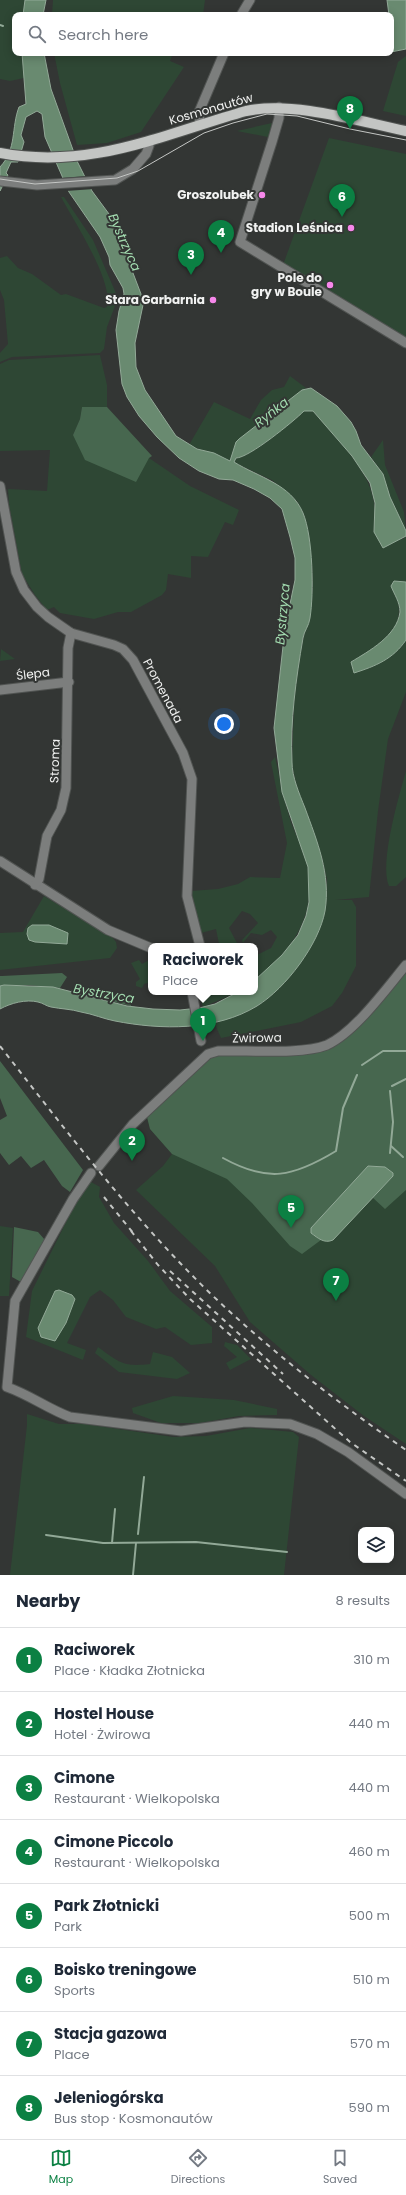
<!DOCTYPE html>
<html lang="en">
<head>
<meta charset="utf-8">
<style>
	body { margin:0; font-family:Poppins,sans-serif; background:#f6f6f7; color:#1f2937 }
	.controls { position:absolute; right:12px; bottom:12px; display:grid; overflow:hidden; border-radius:8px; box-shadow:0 2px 10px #0003 }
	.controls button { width:36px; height:36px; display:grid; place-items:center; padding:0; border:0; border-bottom:1px solid #e0e1e3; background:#fff; color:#1f2937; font:20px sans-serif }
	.you { position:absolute; left:224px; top:724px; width:14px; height:14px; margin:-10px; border:3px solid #fff; border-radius:50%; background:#1a73e8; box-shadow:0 0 0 6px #1a73e833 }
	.badge { display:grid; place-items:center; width:26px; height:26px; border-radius:50%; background:#0b8043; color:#fff; font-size:13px; font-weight:700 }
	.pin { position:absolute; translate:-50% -33px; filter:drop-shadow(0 1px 2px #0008) }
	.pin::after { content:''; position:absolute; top:21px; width:14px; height:12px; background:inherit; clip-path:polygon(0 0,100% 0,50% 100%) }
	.popup { position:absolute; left:148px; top:943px; width:110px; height:52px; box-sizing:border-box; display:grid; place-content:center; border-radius:8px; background:#fff; filter:drop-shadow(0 1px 3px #0005); font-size:13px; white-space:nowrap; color:#747a83 }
	.popup b { font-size:15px; color:#1f2937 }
	.popup::after { content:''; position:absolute; left:50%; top:100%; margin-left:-8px; border:8px solid transparent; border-top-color:#fff }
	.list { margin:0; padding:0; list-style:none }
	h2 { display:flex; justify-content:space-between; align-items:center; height:52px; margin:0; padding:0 16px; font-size:17px }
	h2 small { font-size:13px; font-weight:400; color:#747a83 }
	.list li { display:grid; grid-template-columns:26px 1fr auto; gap:12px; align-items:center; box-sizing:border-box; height:64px; padding:0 16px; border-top:1px solid #e0e1e3 }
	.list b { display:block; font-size:15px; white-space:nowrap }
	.list p { margin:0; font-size:13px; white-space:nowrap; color:#747a83 }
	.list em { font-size:13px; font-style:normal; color:#747a83 }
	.icon { flex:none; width:22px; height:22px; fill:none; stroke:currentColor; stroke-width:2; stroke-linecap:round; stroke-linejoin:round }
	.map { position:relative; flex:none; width:406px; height:1575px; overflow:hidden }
	.search { position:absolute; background:#fff; box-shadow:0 2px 10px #0003; left:12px; right:12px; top:12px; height:44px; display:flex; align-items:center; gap:10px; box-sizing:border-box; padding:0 14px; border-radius:8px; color:#747a83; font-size:15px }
	.sheet { height:564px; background:#fff }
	nav { display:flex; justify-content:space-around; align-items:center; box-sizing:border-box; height:56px; border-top:1px solid #e0e1e3; background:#fff; font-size:11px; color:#747a83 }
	nav a { display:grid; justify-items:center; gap:2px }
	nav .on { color:#0b8043 }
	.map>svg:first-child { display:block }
	.green { fill:#2e4734 }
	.forest { fill:#47674f }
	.water { fill:#698a70; stroke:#92a997 }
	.pier { fill:#333634 }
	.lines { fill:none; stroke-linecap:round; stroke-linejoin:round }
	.stream { stroke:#92a997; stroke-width:2 }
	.minor-casing { stroke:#515452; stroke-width:11 }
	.major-casing { stroke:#515452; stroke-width:12 }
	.minor { stroke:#7c7e7d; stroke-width:9 }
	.major { stroke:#c3c5c3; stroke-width:10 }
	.tram { stroke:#c4c6c4; stroke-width:1 }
	.rail { stroke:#c4c6c4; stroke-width:2; stroke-dasharray:5 5; stroke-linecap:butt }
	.poi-dot { fill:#f788eb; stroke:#333634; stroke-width:1.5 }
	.labels { text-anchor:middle; stroke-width:4; stroke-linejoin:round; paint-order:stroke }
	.street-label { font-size:12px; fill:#f1f2f1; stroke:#333634 }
	.poi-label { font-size:12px; font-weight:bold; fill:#f1f2f1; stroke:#333634; text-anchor:end }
	.water-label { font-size:13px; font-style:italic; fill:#a3dcb0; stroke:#333634 }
</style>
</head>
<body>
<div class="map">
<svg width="406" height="1575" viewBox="0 0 406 1575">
	<rect width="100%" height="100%" fill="#333634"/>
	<g class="green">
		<path d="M0 0H25L23 15H15V53H22L24 78 10 81 0 79Z"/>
		<path d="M53 0H205L203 15H52Z"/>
		<path d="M54 53H173L170 61 184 67 141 132 107 143 77 145 60 83Z"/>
		<path d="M406 56V116L383 111 398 62Z"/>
		<path d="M272 123 268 137 237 131Z"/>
		<path d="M329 138 406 154V339L283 265Z"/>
		<path d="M61 197H64L93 240 118 298 107 327 104 349 100 353 12 357 0 362V353L8 344 4 300 0 290V258L7 256 18 268 32 274 61 295 66 294 104 308 107 307C114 282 74 221 61 197Z"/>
		<path d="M100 355 107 385V407H82L80 419 73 435 149 458 190 486 239 510 233 525 225 522 208 557 191 556V578L168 574 166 590 162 595 131 612H118L94 619 60 613 54 607 47 610 35 595 22 574 9 504 8 489 47 491 50 450 0 451V364L9 360Z"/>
		<path d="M290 376 306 388 302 390 236 442 230 461 189 445 214 402 250 419 261 400 272 390 284 387Z"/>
		<path d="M304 411H313C339 442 382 479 374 524L403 539 406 536V582L394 581 393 591C402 602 400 622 392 632 382 644 364 654 351 662L401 647 406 640V692L388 739 378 811 369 897 335 900H352L356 907V966L342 993 332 1006 301 1022 221 1038 214 1022 256 1007 268 998 295 970 324 913 326 901 327 880 322 857 297 788 292 764 294 704 298 667 313 589 312 565 304 515 297 501 272 480 233 462 236 458C249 458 294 421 304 411Z"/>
		<path d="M383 440 385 465 404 512 406 531 390 497 383 474 371 457Z"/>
		<path d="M1 649 15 659 0 661Z"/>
		<path d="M275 757C280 779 284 801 291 822 297 838 305 852 308 868 316 918 292 950 255 980V956L271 948 277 937 271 930 262 935 251 933 243 943 242 940 258 923 250 914 242 911 229 928 237 943 232 946H211L219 944 216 929 201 933 191 891 218 889 238 884 250 877 280 878 287 843 271 762Z"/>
		<path d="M406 771V877L396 886H389C379 863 399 796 406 771Z"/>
		<path d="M44 896 111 936 116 942 117 948 110 958 0 970V933L23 932Z"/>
		<path d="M151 959V982L144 984 142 988 136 986V982L140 979 131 963 139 960 142 964Z"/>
		<path d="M406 970V1444L364 1416 311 1375 250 1322 215 1266 136 1190 163 1166 172 1154 150 1129 147 1117 325 1049Z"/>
		<path d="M199 992H238L203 1007Z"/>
		<path d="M91 1182 100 1187 99 1197 114 1223 148 1261 170 1291 212 1327V1343L191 1345 165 1327 156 1329 126 1317 113 1300 100 1290 90 1297 67 1343 86 1350 83 1360 26 1337 32 1291 74 1206Z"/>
		<path d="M0 1226 13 1228 9 1296H0Z"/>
		<path d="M225 1342 237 1345 251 1359 230 1370 226 1363 237 1357 224 1346Z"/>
		<path d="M98 1347C120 1363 123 1367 150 1364L153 1352 172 1357 190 1373 177 1379 119 1372 95 1353Z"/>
		<path d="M173 1396 234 1400 277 1409V1415L239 1416 199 1423H161L133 1413 132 1408Z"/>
		<path d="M27 1414 59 1424H84L173 1437 206 1436 250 1428 293 1432 299 1437 284 1575H10L27 1425Z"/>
	</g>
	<g class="forest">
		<path d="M82 407H107L152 456 149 458 136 482 85 460 73 435 80 419Z"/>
		<path d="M406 970V1190L385 1209 372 1197 393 1176 375 1167 368 1166 311 1233 321 1240 302 1254 290 1246 252 1203 227 1179 172 1154 150 1129 147 1117 149 1113 212 1056 325 1049Z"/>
		<path d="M62 973 67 977 60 988 28 985 0 986V976H2Z"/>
		<path d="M76 986 123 997 131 1002V1006L71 991Z"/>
		<path d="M0 1061 83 1170 70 1192 62 1186 44 1160 31 1168 21 1156 9 1165 0 1153V1120L7 1116 0 1098Z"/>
		<path d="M14 1227 38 1232 45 1240 21 1282 12 1277Z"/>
	</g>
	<g class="water">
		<path d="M25 0H46L43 15H23Z"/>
		<path d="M387 0H406V49L391 52V15H389Z"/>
		<path d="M22 53H44L51 89 77 161 92 191 112 218 141 294 143 305 135 343 136 367 145 390 176 436 197 449 214 453 230 461 236 442 239 439 302 390 311 388 337 406 351 422 356 431 361 445 383 474 390 497 406 531V536L383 548 374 532 375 503 370 483 352 456 313 411H304C294 421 249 458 236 458L234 462C258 477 291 484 303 513 313 537 314 593 310 618 309 626 304 631 303 638 296 679 290 721 292 762 292 777 299 793 305 808 317 841 331 874 325 911 319 944 286 988 257 1006 216 1031 161 1030 115 1021 104 1019 93 1014 81 1012 71 1009 61 1009 51 1007 46 1006 43 1003 38 1002 26 999 11 1003 0 1009V986L4 985 53 987 127 1006 153 1009 180 1010 199 1008 215 1004 238 992H255V980L282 955 298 935 306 916 309 902 308 867 282 792 274 728 285 628 295 580V558L290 537 282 509 270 498 254 489 233 480 219 479 199 471 179 458 157 437 139 416 127 397 122 384 116 330 119 311 124 294 123 288 110 265 109 257 100 237 69 192 45 137 42 114 37 111 26 117 21 135 24 142 18 162H11L6 173 8 175 0 191V167C17 149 11 128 19 107L26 104Z"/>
		<path d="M394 581 406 582V640C393 659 376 666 354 673L351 662C369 651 397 636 400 612 400 602 394 594 391 586Z"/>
		<path d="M32 925H49L68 933 67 944 35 942 29 940 27 934 28 928Z"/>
		<path d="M368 1166 385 1167 393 1173V1176L333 1240C324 1244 318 1238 311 1233V1228Z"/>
		<path d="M59 1290 72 1295 75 1299 66 1323 55 1341 41 1337 38 1328 55 1291Z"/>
	</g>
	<path class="pier" d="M86 176 94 189 66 191 61 178Z"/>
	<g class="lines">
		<g class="stream">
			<path d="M0 25 3 26"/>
			<path d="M362 1065 383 1051H406"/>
			<path d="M392 1086 406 1079"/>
			<path d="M390 1091 393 1122 390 1153"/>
			<path d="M391 1146 403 1157"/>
			<path d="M223 1158C268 1183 293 1177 336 1151L343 1108 357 1075"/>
			<path d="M138 1534 144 1477"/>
			<path d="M46 1535 103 1543 196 1542 287 1552"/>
			<path d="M112 1543 115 1509"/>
			<path d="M133 1575 136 1543"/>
		</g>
		<defs>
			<g id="minor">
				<path d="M241 15 250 0"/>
				<path d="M279 107V118L272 142 240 242 406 343"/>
				<path d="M200 125 199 112 224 53"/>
				<path d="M0 181 37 185 115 180 133 169 146 154 149 146 148 142"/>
				<path d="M0 486 16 572 24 590 37 607 48 617 71 633 114 645 123 649 133 660 183 753 192 779 187 896 200 946"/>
				<path d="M0 690 69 682"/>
				<path d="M0 861 108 930 151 948"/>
				<path d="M35 885 39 879 47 836 61 810 66 788 68 648 71 633"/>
				<path d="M192 992 201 1041"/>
				<path d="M99 1166 133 1124 208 1054 218 1051C246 1050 302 1055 327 1045 355 1032 386 989 406 965"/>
				<path d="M91 1173 73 1199 15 1301 7 1387C30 1395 48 1409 70 1417L181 1431 245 1422 290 1424 317 1434 348 1452 406 1494"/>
			</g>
			<path id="major" d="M0 153C90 170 161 135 246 111 293 101 358 121 406 131"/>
		</defs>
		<use href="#minor" class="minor-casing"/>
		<use href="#major" class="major-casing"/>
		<use href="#minor" class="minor"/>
		<use href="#major" class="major"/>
		<path class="tram" d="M0 179 35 184 117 178 138 171 204 133 233 123 267 114 297 116 350 129 406 140"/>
		<g class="rail">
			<path d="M0 1046C67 1132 134 1220 213 1296 273 1353 338 1403 406 1450"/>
			<path d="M104 1197 134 1234"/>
			<path d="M131 1231 158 1265 190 1299 350 1442 406 1481"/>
			<path d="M170 1271 283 1374"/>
		</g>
	</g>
	<g class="poi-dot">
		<circle cx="262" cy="195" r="4"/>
		<circle cx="351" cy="228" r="4"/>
		<circle cx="330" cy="285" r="4"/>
		<circle cx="213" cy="300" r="4"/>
	</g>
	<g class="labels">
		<g class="street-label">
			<text transform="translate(211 109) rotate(-16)" y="4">Kosmonautów</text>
			<text transform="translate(33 674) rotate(-7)" y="4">Ślepa</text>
			<text transform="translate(163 691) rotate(62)" y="4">Promenada</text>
			<text transform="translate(55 761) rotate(-88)" y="4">Stroma</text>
			<text transform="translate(257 1038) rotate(-1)" y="4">Żwirowa</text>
		</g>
		<g class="poi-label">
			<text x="254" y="199">Groszolubek</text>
			<text x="343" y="232">Stadion Leśnica</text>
			<text x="322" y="282">Pole do<tspan x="322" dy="14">gry w Boule</tspan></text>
			<text x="205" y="304">Stara Garbarnia</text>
		</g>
		<g class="water-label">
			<text transform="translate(125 242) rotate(66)" y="5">Bystrzyca</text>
			<text transform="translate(271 412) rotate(-38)" y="5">Ryńka</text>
			<text transform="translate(282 614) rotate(-85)" y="5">Bystrzyca</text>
			<text transform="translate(104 993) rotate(10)" y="5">Bystrzyca</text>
		</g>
	</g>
</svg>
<div class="controls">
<button><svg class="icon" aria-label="layers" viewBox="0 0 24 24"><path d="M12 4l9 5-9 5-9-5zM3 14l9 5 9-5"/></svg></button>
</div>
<div class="you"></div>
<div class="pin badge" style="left:203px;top:1041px">1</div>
<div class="popup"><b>Raciworek</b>Place</div>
<div class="pin badge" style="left:132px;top:1161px">2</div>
<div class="pin badge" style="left:191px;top:275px">3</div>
<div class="pin badge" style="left:221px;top:253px">4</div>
<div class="pin badge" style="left:291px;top:1228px">5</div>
<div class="pin badge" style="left:342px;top:217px">6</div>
<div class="pin badge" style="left:336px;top:1301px">7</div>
<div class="pin badge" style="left:350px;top:129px">8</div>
<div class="search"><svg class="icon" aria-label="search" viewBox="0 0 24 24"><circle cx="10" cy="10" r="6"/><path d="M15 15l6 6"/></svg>Search here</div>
</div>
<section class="sheet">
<h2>Nearby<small>8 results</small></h2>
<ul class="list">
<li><span class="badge">1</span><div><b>Raciworek</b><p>Place · Kładka Złotnicka</p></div><em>310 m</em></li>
<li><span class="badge">2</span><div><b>Hostel House</b><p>Hotel · Żwirowa</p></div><em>440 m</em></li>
<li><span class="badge">3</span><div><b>Cimone</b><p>Restaurant · Wielkopolska</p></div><em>440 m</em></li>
<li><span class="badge">4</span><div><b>Cimone Piccolo</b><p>Restaurant · Wielkopolska</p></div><em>460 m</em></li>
<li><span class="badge">5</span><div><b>Park Złotnicki</b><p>Park</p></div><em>500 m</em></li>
<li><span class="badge">6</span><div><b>Boisko treningowe</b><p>Sports</p></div><em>510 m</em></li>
<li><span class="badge">7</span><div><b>Stacja gazowa</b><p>Place</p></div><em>570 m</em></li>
<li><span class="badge">8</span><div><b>Jeleniogórska</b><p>Bus stop · Kosmonautów</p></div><em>590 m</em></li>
</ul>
</section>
<nav>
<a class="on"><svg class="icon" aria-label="map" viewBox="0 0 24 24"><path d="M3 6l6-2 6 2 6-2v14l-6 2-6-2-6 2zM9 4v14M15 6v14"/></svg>Map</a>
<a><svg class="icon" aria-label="directions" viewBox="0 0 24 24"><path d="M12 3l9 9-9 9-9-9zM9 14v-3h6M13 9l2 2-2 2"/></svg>Directions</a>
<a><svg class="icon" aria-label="saved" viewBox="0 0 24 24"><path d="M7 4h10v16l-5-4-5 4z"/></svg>Saved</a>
</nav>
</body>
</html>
